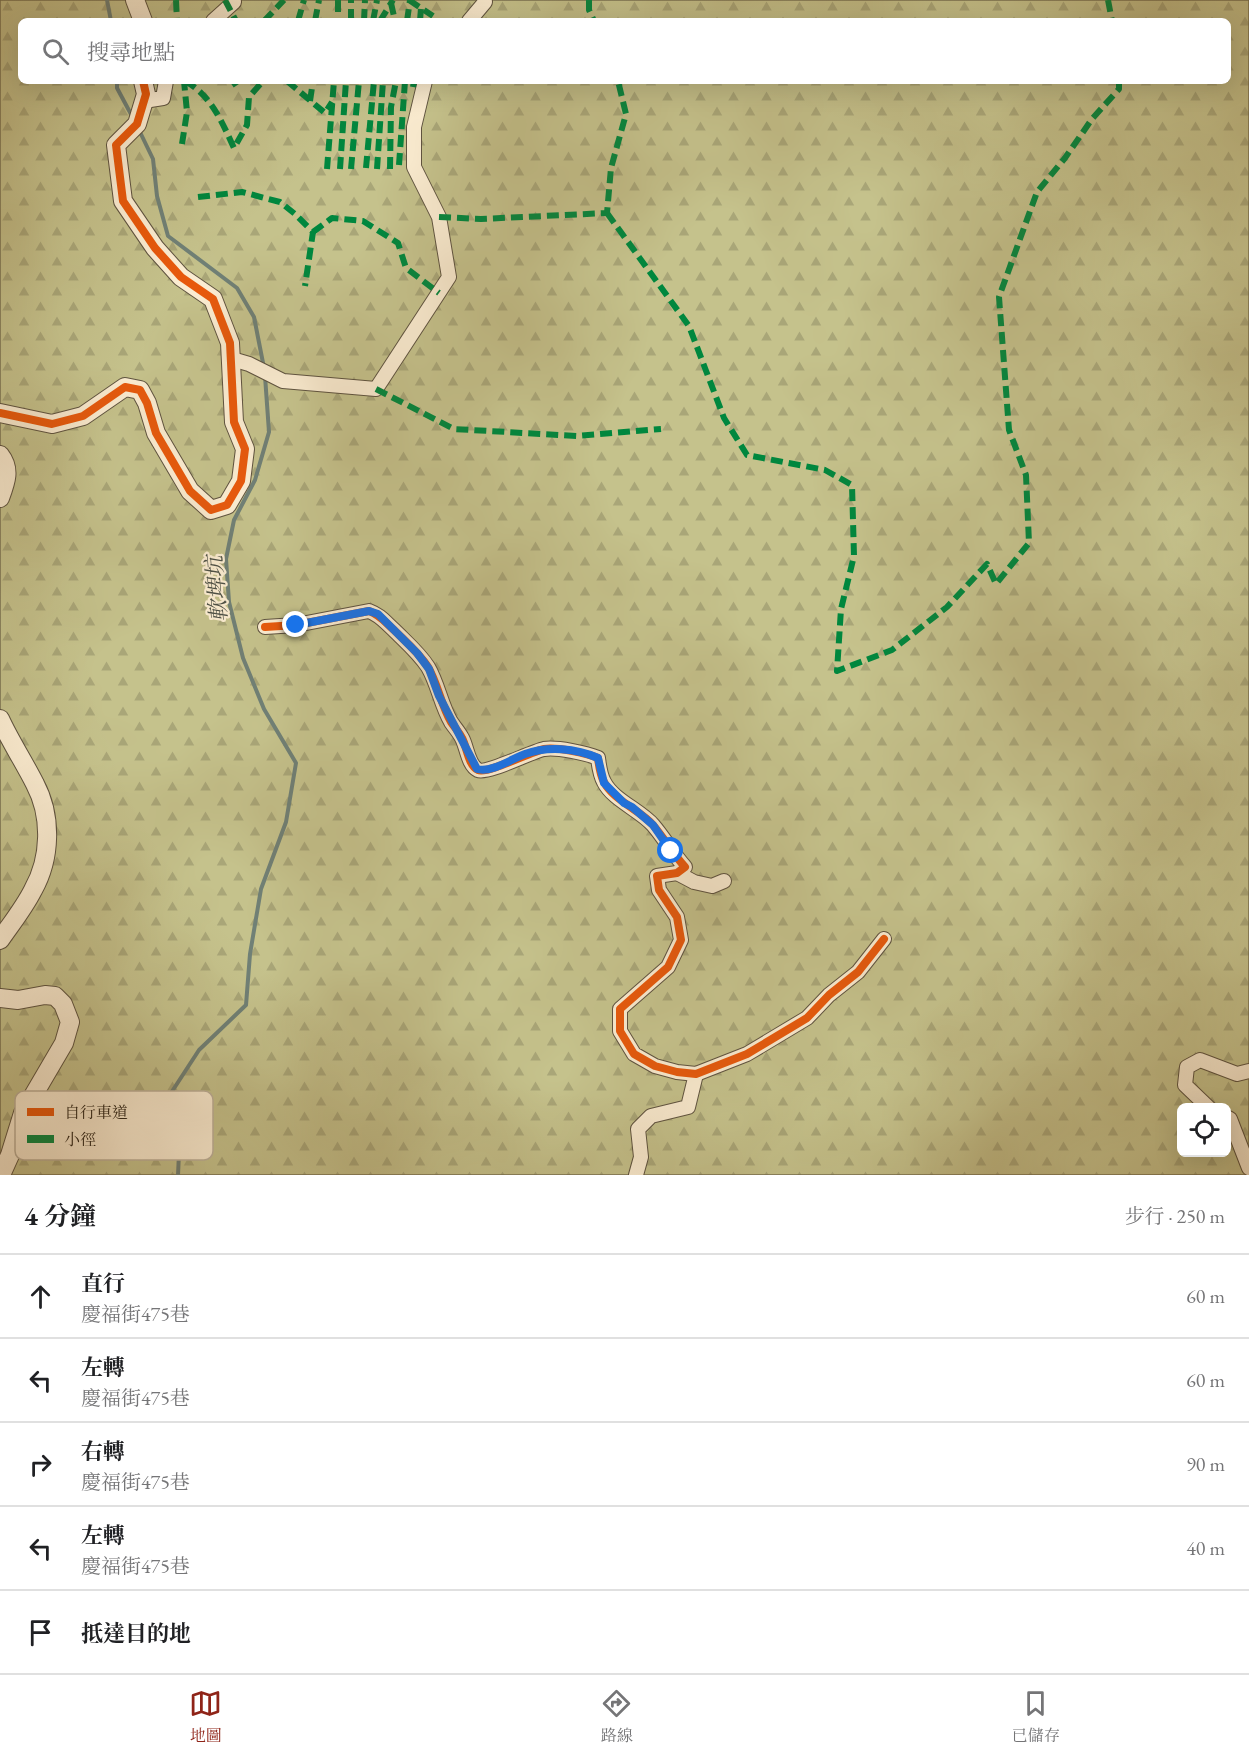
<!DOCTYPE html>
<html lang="zh-TW">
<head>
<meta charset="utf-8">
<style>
	body { margin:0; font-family:"EB Garamond","Noto Serif TC",serif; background:#f6f6f6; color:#202124 }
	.controls { position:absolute; right:18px; bottom:18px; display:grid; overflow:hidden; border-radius:9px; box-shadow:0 6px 24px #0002 }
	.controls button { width:54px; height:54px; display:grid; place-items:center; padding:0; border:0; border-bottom:2px solid #e0e0e0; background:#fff; color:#202124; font:30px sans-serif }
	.stop { position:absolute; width:18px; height:18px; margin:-14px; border:4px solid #1a73e8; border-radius:50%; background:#fff }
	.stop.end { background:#1a73e8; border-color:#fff; box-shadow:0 2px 6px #0008 }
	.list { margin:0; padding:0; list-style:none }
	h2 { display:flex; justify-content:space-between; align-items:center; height:78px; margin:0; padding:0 24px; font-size:26px }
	h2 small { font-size:20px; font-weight:400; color:#757577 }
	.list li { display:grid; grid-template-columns:39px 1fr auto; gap:18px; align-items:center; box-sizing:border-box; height:84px; padding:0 24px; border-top:2px solid #e0e0e0 }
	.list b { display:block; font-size:22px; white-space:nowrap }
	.list p { margin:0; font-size:20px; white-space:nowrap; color:#757577 }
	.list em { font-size:20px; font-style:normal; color:#757577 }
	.icon { flex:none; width:33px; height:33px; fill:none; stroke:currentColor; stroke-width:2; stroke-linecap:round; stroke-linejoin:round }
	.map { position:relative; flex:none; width:1249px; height:1175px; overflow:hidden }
	.search { position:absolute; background:#fff; box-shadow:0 6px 24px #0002; left:18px; right:18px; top:18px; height:66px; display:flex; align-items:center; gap:15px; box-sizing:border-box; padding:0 21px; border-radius:9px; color:#757577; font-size:22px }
	.sheet { height:498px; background:#fff }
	nav { display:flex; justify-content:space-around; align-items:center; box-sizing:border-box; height:84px; border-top:2px solid #e0e0e0; background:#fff; font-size:16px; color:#757577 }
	nav a { display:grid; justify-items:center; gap:3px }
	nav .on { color:#8f2418 }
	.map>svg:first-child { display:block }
	.forest { fill:url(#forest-firs); stroke:#787252; stroke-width:1.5; fill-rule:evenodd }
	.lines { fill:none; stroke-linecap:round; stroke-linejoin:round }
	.stream { stroke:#708076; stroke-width:4 }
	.minor-casing { stroke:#5e5340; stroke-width:16 }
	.tertiary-casing { stroke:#5e5340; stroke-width:20 }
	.minor { stroke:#fceed3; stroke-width:14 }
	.tertiary { stroke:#fceed3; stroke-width:18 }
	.quiet { stroke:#00873e; stroke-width:6; stroke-dasharray:12 6; stroke-linecap:butt }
	.cycleway-casing { stroke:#fceed3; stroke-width:11 }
	.cycleway { stroke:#e8590c; stroke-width:8 }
	.route { stroke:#1a73e8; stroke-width:8 }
	.labels { text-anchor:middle; stroke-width:4.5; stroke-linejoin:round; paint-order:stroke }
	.water-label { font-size:22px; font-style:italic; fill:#4d5147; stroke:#fceed3 }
	.key { fill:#fceed3; stroke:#bdb19b; stroke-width:1.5 }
	.key-label { font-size:16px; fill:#2a2217 }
</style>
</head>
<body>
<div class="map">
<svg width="1249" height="1175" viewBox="0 0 1249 1175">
	<defs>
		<pattern id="forest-firs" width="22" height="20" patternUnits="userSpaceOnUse" patternTransform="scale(1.5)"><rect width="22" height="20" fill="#c5c28c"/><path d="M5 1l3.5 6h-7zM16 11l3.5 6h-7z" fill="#a9a678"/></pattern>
	</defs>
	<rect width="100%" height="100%" fill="#fbe5bb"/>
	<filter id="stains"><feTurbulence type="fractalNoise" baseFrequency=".00333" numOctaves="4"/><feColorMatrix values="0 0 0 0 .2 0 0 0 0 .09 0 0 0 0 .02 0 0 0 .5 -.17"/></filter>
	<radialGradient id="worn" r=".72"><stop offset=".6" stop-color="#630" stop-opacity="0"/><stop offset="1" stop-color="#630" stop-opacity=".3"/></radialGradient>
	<path class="forest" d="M0 0H1249V1175H0ZM21 21H1228V81H21ZM1182 1108H1226V1152H1182Z"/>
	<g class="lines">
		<g class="stream">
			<path d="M107 0 111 21"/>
			<path d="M117 81V88L133 118"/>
			<path d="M139 130 153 159 157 196 168 236 237 288 254 317 264 368"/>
			<path d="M178 1175 179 1153 171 1093 199 1050 246 1005 250 954 261 889 286 822 296 763 264 709 243 658 229 602 226 559 234 520 255 480 269 432 265 376"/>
		</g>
		<defs>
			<g id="minor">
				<path d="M213 21 234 2"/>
				<path d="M469 21 485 2"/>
				<path d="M144 101 163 98 166 81"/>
				<path d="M232 359 249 364 283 381 376 389 449 277 439 217 414 167V127L425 81"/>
				<path d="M265 627 296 625 369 611C380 615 385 622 394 630 406 642 419 653 428 667 438 684 441 705 451 722 455 728 459 732 462 738 467 747 468 765 478 770 488 774 530 752 544 749 557 747 586 753 598 758 599 766 600 775 604 782 613 800 640 810 653 825 665 839 673 854 685 867L677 873 657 876 659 890 677 917 681 940 668 967 620 1009V1031L634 1054 655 1066 677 1072 696 1074 747 1054 807 1018 829 995 858 972 884 939"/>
				<path d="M677 873 694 882 712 886 724 881"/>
				<path d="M1209 1108 1185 1085 1187 1067 1200 1060 1237 1074 1249 1071"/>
				<path d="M1226 1117 1230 1119 1249 1168"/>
				<path d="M636 1175 641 1157 638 1129 651 1116 688 1107 696 1074"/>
			</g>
			<g id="tertiary">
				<path d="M135 0 143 21"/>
				<path d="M0 413 52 424 83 416 125 387 140 390 147 403 156 433 190 491 211 510 227 505 241 481 245 449 234 422 230 343 213 299 181 277 155 248 123 201 116 145 137 124 146 94 143 81"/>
				<path d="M0 455C11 469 6 482 0 498"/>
				<path d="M0 719C10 741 24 762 35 784 52 816 51 858 33 890 24 908 11 924 0 940"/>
				<path d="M0 998 18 1000 45 995 55 996 63 1004 70 1022 64 1043 23 1113 10 1155 1 1175"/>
			</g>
		</defs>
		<use href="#minor" class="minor-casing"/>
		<use href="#tertiary" class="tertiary-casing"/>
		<use href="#minor" class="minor"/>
		<use href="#tertiary" class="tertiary"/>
		<g class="quiet">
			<path d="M176 0 177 21"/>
			<path d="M225 0 236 21"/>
			<path d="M338 0V21"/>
			<path d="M409 0 433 16"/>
			<path d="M589 0V10L594 21"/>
			<path d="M1108 0 1112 21"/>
			<path d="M391 3 395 21"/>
			<path d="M264 21 284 0"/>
			<path d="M298 21 304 0"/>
			<path d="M315 21 319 0"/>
			<path d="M351 21V0"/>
			<path d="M364 21 365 0"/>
			<path d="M373 21 377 0"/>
			<path d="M380 21 393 0"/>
			<path d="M407 21 410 0"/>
			<path d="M420 21 421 8"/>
			<path d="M185 81C211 95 222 122 234 148L247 125 249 97 263 81"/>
			<path d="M287 81 325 113 332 102"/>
			<path d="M232 85 238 81"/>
			<path d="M413 87 414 81"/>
			<path d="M310 101 313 81"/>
			<path d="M182 144 187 112 184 81"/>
			<path d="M399 165 405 81"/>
			<path d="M366 168 374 81"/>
			<path d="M327 169 334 81"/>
			<path d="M340 169 346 81"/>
			<path d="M351 169 359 81"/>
			<path d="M377 169 383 81"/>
			<path d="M390 169 391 107 396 81"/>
			<path d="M198 197 242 192 280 202 295 214 313 232 305 286"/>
			<path d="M607 213 689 326 724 418 747 455 825 470 852 485 854 556 841 609 837 671 892 650 947 607 987 564 996 584 1029 543 1026 475 1009 430 999 297 1037 192 1065 158 1092 119 1119 89V81"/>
			<path d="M439 217 481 219 607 213 611 168 626 114 618 81"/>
			<path d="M313 232 332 218 363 221 398 243 406 268 439 293"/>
			<path d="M376 389 454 429 577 436 661 429"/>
		</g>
		<defs>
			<g id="cycleway">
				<path d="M0 413 52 424 83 416 125 387 140 390 147 403 156 433 190 491 211 510 227 505 241 481 245 449 234 422 230 343 213 299 181 277 155 248 123 201 116 145 137 124 146 94 143 81"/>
				<path d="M265 627 296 625 369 611C380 615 385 622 394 630 406 642 419 653 428 667 438 684 441 705 451 722 455 728 459 732 462 738 467 747 468 765 478 770 488 774 530 752 544 749 557 747 586 753 598 758 599 766 600 775 604 782 613 800 640 810 653 825 665 839 673 854 685 867L677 873 657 876 659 890 677 917 681 940 668 967 620 1009V1031L634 1054 655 1066 677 1072 696 1074 747 1054 807 1018 829 995 858 972 884 939"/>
			</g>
		</defs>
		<use href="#cycleway" class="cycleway-casing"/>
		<use href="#cycleway" class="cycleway"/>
	</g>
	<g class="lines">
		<path class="route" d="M296 625 369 611 378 614 417 653 429 669 439 696 477 769C492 773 511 759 525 754 547 746 576 748 598 758L604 783 624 803 632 807 653 825 671 851"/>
	</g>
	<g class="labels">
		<g class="water-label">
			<text transform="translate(216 589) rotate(-95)" y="8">軟埤坑</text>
		</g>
	</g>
	<rect x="15" y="1091" width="198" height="69" rx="9" class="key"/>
	<rect x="27" y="1108" width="27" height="8" fill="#e8590c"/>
	<rect x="27" y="1135" width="27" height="8" fill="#00873e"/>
	<g class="key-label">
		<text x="64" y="1118">自行車道</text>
		<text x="64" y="1145">小徑</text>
	</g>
	<rect width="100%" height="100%" filter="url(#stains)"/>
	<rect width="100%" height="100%" fill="url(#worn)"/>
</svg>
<div class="controls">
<button><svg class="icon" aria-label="locate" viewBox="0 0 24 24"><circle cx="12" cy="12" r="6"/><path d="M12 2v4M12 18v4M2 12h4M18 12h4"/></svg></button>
</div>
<div class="stop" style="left:671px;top:851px"></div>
<div class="stop end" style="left:296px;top:625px"></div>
<div class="search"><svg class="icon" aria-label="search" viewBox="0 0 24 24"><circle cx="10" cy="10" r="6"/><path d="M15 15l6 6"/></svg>搜尋地點</div>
</div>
<section class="sheet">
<h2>4 分鐘<small>步行 · 250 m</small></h2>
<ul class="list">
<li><svg class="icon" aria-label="ahead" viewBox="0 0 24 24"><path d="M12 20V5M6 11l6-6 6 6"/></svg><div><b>直行</b><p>慶福街475巷</p></div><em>60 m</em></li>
<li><svg class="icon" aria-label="left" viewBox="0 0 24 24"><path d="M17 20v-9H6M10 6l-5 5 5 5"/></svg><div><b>左轉</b><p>慶福街475巷</p></div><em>60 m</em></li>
<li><svg class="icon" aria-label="right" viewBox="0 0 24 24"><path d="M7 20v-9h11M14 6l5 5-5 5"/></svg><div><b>右轉</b><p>慶福街475巷</p></div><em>90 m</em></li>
<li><svg class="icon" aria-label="left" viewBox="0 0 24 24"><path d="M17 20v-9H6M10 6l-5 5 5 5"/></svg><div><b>左轉</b><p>慶福街475巷</p></div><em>40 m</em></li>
<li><svg class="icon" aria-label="arrive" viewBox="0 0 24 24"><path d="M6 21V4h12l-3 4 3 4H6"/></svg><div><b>抵達目的地</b></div></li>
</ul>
</section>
<nav>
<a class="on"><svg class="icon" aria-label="map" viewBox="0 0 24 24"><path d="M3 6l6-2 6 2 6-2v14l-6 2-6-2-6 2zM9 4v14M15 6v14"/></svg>地圖</a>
<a><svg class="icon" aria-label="directions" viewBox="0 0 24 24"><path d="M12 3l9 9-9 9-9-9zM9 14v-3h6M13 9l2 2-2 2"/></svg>路線</a>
<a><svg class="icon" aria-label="saved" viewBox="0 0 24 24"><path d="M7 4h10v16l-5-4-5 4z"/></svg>已儲存</a>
</nav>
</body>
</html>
